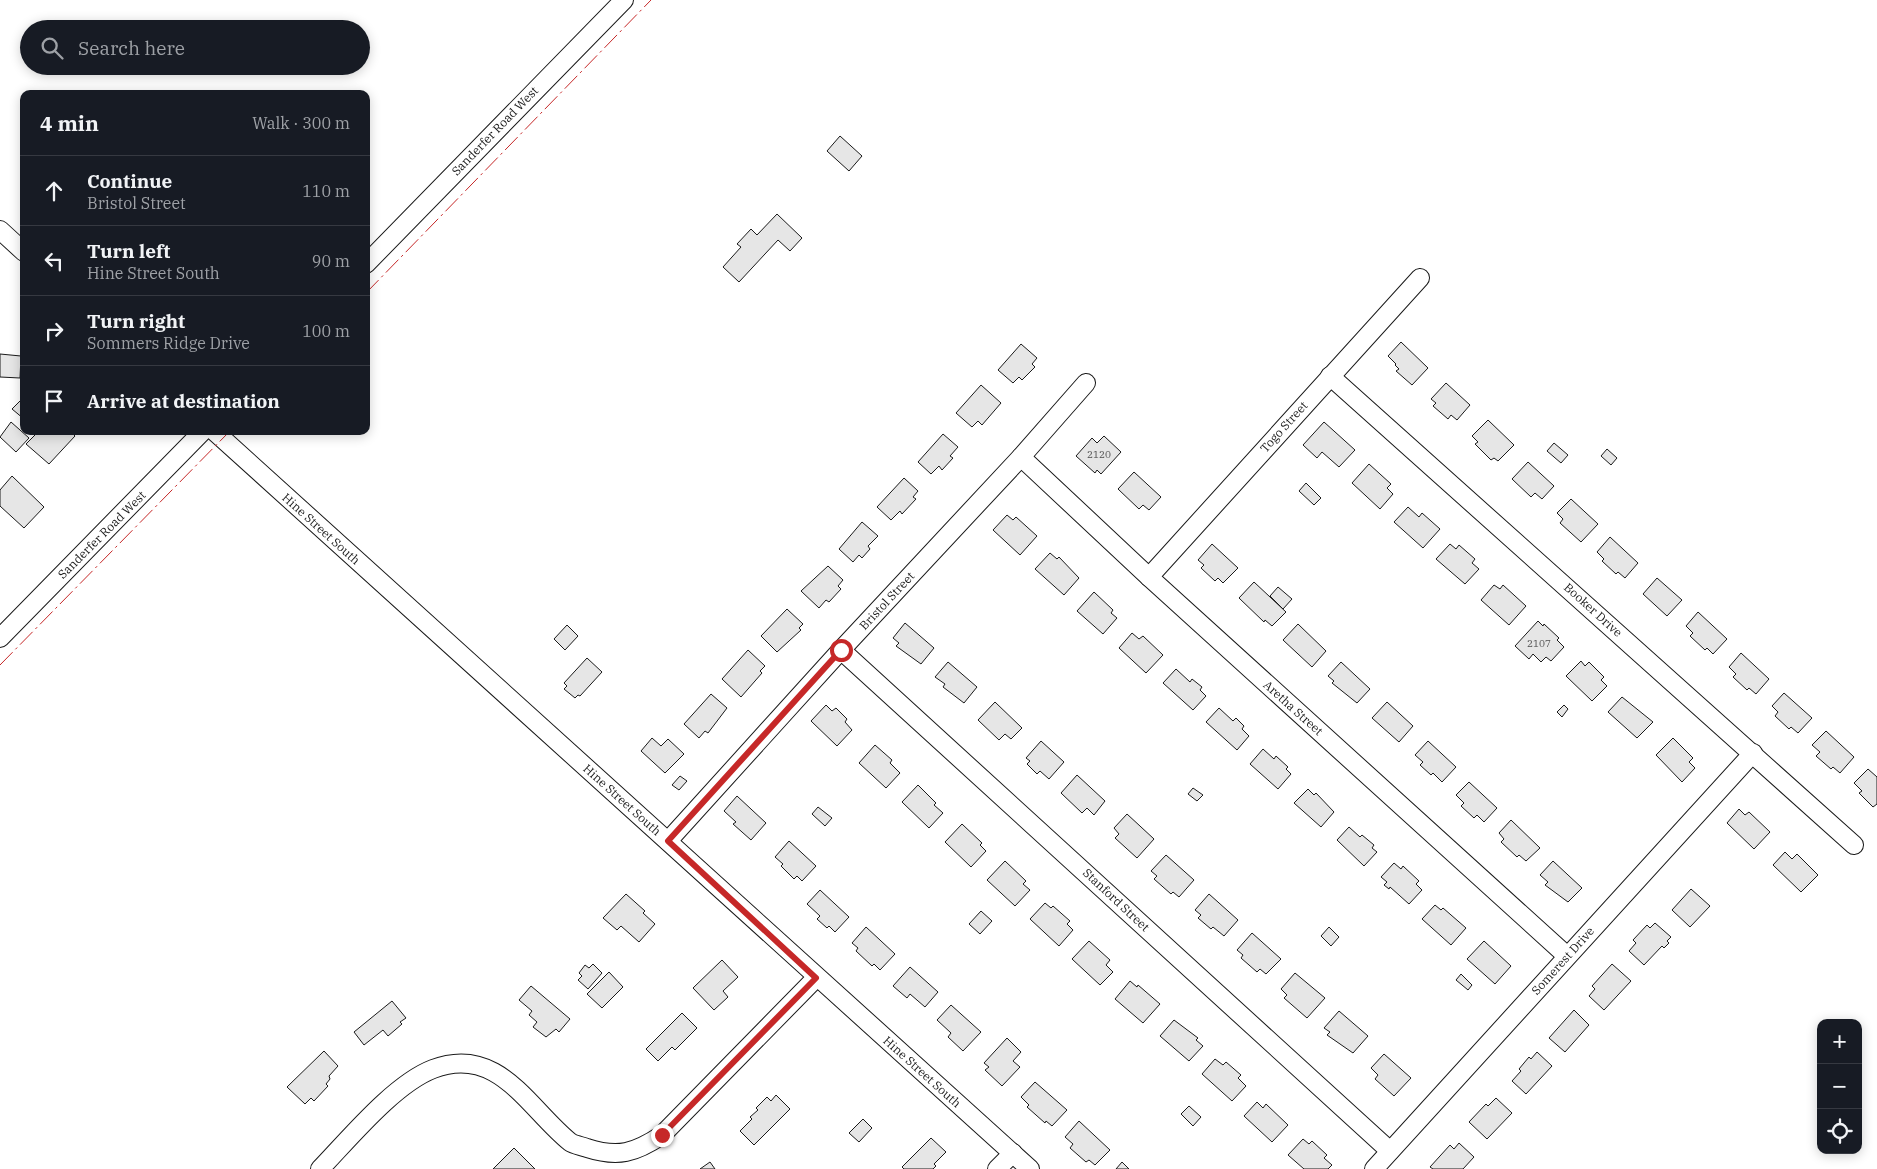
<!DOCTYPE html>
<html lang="en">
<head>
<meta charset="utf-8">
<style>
	body { margin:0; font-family:"IBM Plex Serif",serif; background:#20242c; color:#f1f3f6 }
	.controls { position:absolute; right:15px; bottom:15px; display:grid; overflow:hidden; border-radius:10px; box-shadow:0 2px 12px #0003 }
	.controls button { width:45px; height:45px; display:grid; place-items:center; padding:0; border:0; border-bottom:1px solid #363941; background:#171b24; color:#f1f3f6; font:25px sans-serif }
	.stop { position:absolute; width:15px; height:15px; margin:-11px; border:4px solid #c62828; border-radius:50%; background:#fff }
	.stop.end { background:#c62828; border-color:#fff; box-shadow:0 1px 5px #0008 }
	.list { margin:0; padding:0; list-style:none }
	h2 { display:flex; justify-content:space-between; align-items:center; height:65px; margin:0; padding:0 20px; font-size:21px }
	h2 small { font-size:16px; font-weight:400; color:#9ea1a6 }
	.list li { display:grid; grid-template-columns:32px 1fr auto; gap:15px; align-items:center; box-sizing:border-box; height:70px; padding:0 20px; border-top:1px solid #363941 }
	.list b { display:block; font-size:19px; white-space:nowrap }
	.list p { margin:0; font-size:16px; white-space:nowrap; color:#9ea1a6 }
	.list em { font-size:16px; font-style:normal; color:#9ea1a6 }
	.icon { flex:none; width:28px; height:28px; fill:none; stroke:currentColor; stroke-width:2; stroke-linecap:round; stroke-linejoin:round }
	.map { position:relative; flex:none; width:1877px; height:1169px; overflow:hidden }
	.search { position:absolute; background:#171b24; box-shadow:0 2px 12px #0003; left:20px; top:20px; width:350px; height:55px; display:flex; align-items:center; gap:12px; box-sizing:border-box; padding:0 18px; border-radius:28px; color:#9ea1a6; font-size:19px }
	.panel { position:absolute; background:#171b24; box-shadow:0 2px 12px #0003; left:20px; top:90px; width:350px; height:345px; border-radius:10px }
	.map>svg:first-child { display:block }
	.building { fill:#e6e6e6; stroke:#1a1a1a }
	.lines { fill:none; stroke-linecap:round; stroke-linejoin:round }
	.minor-casing { stroke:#1a1a1a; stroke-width:20 }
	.minor { stroke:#fff; stroke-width:18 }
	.power { stroke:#c62828; stroke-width:1; stroke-dasharray:18 4 2.5 4; stroke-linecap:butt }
	.route { stroke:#c62828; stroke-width:6 }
	.labels { text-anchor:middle; stroke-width:4; stroke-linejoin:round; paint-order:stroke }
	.number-label { font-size:10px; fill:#4d4d4d }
	.street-label { font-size:12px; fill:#1a1a1a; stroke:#fff }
</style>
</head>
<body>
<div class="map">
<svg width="1877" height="1169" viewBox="0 0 1877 1169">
	<rect width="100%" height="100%" fill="#fff"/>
	<g class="building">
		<path d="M840 136 862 156 849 171 827 151Z"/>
		<path d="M777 214 802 238 790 251 778 240 739 282 723 267 741 247 737 244 751 229 757 235Z"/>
		<path d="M1401 342 1428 368 1412 385 1396 371 1399 369 1395 365 1396 364 1388 356Z"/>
		<path d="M1021 344 1037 358 1032 364 1035 367 1022 380 1019 377 1013 383 998 370Z"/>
		<path d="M0 354 21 356 20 378 0 377Z"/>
		<path d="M1446 383 1470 405 1457 420 1451 415 1448 419 1433 406 1436 403 1431 399Z"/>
		<path d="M981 385 1001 403 982 425 978 421 972 427 956 413Z"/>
		<path d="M22 399 24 401V419L12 409Z"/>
		<path d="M1488 420 1514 445 1498 461 1494 458 1491 460 1475 444 1478 442 1472 436Z"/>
		<path d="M11 422 29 438 16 452 0 437Z"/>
		<path d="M1324 422 1355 450 1339 467 1322 452 1317 458 1303 445Z"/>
		<path d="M33 431H70L75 436 49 464 26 444 36 434Z"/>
		<path d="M943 434 958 447 950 456 953 458 942 470 939 466 931 474 918 462Z"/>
		<path d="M1104 436 1121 452 1101 474 1097 470 1095 473 1076 456 1092 438 1097 443Z"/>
		<path d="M1554 443 1568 455 1561 463 1547 451Z"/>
		<path d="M1607 449 1617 458 1611 465 1601 456Z"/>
		<path d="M1528 462 1554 486 1542 499 1535 493 1531 497 1512 479Z"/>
		<path d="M1369 464 1391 484 1387 488 1393 494 1380 509 1352 483Z"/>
		<path d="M1134 472 1161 497 1149 510 1143 505 1139 509 1118 489Z"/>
		<path d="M12 476 44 507 24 528 0 506V490Z"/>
		<path d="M904 478 918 491 913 497 916 499 902 514 900 511 891 520 877 507Z"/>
		<path d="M1306 483 1321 498 1314 505 1299 491Z"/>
		<path d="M1571 499 1598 524 1581 542 1560 523 1563 519 1557 513Z"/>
		<path d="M1408 507 1419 517 1422 513 1440 529 1423 548 1394 522Z"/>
		<path d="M1007 515 1013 520 1016 517 1037 536 1020 555 993 530Z"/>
		<path d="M862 522 878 536 868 546 870 549 862 558 859 555 853 562 839 549Z"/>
		<path d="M1610 537 1638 563 1625 578 1618 572 1616 574 1602 561 1604 559 1597 552Z"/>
		<path d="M1212 544 1238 568 1223 583 1218 578 1215 581 1201 568 1204 565 1198 560Z"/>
		<path d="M1450 544 1456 549 1459 545 1475 559 1472 563 1479 569 1465 584 1436 559Z"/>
		<path d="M1050 553 1057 559 1059 557 1079 578 1064 595 1035 569Z"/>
		<path d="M828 566 843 580 838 586 841 589 829 602 826 600 819 608 801 591Z"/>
		<path d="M1657 578 1682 600 1667 616 1643 594Z"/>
		<path d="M1254 582 1286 612 1272 626 1265 620 1264 622 1239 598Z"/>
		<path d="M1494 585 1500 589 1503 585 1526 606 1509 625 1481 600Z"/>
		<path d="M1278 587 1292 599 1283 609 1270 596Z"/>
		<path d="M1094 592 1113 610 1111 613 1117 618 1103 634 1077 611Z"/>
		<path d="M787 609 803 624 799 628 801 630 777 652 761 636Z"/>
		<path d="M1698 612 1727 639 1713 654 1707 648 1705 650 1690 636 1693 633 1686 626Z"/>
		<path d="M1538 621 1543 626 1544 624 1559 638 1557 640 1564 647 1551 661 1546 657 1541 662 1533 654 1529 659 1515 646Z"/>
		<path d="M905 623 934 648 921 664 896 646 899 643 893 638Z"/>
		<path d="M1298 624 1326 651 1312 667 1283 640Z"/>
		<path d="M567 625 578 636 565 650 554 639Z"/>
		<path d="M1132 633 1139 639 1143 636 1163 655 1146 673 1119 648Z"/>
		<path d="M748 650 765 666 760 671 762 673 741 697 722 679Z"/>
		<path d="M1741 653 1769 679 1756 694 1749 688 1747 690 1733 677 1736 674 1729 667Z"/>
		<path d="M587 658 602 672 580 696 578 695 575 698 564 689 567 686 564 683Z"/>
		<path d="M1581 661 1585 666 1589 662 1604 677 1601 680 1607 686 1592 701 1566 676Z"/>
		<path d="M948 662 977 687 964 703 943 687 945 684 935 677Z"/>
		<path d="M1341 662 1370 689 1357 703 1332 683 1334 681 1328 676Z"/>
		<path d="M1176 669 1190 682 1192 679 1202 687 1200 690 1206 696 1193 710 1163 683Z"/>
		<path d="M1784 693 1812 718 1798 733 1791 727 1789 729 1775 716 1778 712 1772 706Z"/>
		<path d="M711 694 727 708 708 733 705 731 699 738 684 724Z"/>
		<path d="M1622 697 1653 722 1637 738 1608 712Z"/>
		<path d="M995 702 1022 728 1011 739 1005 734 999 740 978 720Z"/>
		<path d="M1387 702 1413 726 1399 742 1372 718Z"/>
		<path d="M826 705 832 711 836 708 847 719 845 722 852 730 837 746 811 721Z"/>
		<path d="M1564 705 1568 709 1562 717 1557 712Z"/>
		<path d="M1219 708 1233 721 1236 718 1244 726 1242 729 1249 736 1237 750 1206 722Z"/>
		<path d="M1826 731 1854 757 1840 773 1833 767 1831 769 1816 756 1820 752 1812 745Z"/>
		<path d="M652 738 661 746 668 739 684 754 665 773 641 751Z"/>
		<path d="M1673 738 1693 758 1689 762 1695 768 1682 782 1656 755Z"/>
		<path d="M1041 741 1064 762 1049 779 1040 771 1037 774 1027 764 1030 761 1026 758Z"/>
		<path d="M1428 741 1456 767 1442 782 1433 773 1431 775 1420 765 1423 762 1415 755Z"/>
		<path d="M875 745 892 760 890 763 900 773 886 788 859 763Z"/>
		<path d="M1263 749 1274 759 1276 756 1288 767 1286 769 1291 774 1278 789 1250 764Z"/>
		<path d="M1868 769 1877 777V804L1873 807 1859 793 1862 791 1854 783Z"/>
		<path d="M1077 775 1105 801 1094 815 1087 808 1082 813 1061 793Z"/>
		<path d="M680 776 687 781 679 790 672 785Z"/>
		<path d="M1469 782 1497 808 1484 822 1477 815 1474 818 1461 806 1464 803 1456 795Z"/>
		<path d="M918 785 936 803 934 805 943 813 929 828 902 802Z"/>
		<path d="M1193 788 1203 795 1197 801 1188 794Z"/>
		<path d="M1308 789 1314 795 1316 793 1334 812 1321 827 1294 803Z"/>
		<path d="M737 796 766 823 751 840 733 824 736 822 724 811Z"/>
		<path d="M818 807 832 818 825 826 812 814Z"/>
		<path d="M1739 809 1745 815 1749 812 1770 832 1754 849 1727 823Z"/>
		<path d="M1127 814 1154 839 1137 858 1115 838 1119 834 1114 828Z"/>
		<path d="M1511 820 1540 848 1526 861 1519 855 1517 857 1501 842 1504 839 1499 833Z"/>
		<path d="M962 824 982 843 980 845 986 851 971 867 945 842Z"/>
		<path d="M1349 827 1360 837 1362 835 1374 845 1372 848 1377 852 1364 866 1337 840Z"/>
		<path d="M789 841 816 866 802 881 797 876 794 879 781 866 783 864 775 857Z"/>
		<path d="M1785 852 1792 859 1797 854 1818 875 1801 892 1773 865Z"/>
		<path d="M1166 855 1194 880 1179 897 1173 892 1171 894 1154 879 1157 876 1151 871Z"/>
		<path d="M1005 861 1026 881 1023 884 1030 890 1015 906 987 880Z"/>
		<path d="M1553 861 1582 888 1568 902 1545 885 1548 882 1540 875Z"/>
		<path d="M1394 863 1401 869 1403 866 1419 881 1416 884 1422 890 1409 904 1390 887 1389 889 1384 885 1387 882 1381 877Z"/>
		<path d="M1691 889 1710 906 1690 927 1672 910Z"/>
		<path d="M820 890 849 917 835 932 829 926 827 928 817 919 820 916 807 904Z"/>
		<path d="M626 894 645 911 643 913 655 924 639 942 621 926 617 930 603 918Z"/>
		<path d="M1209 894 1238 920 1224 936 1213 927 1211 929 1198 918 1201 915 1195 910Z"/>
		<path d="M1045 903 1051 908 1053 906 1070 921 1067 924 1073 930 1059 946 1030 919Z"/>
		<path d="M1435 905 1441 910 1443 908 1466 928 1451 945 1422 919Z"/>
		<path d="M981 911 992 921 980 934 969 924Z"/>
		<path d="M1655 923 1671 937 1667 941 1669 943 1664 948 1662 946 1644 965 1629 951 1636 943 1633 940 1647 925 1650 928Z"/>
		<path d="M866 927 895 954 880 970 874 964 872 966 856 951 858 948 852 943Z"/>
		<path d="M1329 927 1339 937 1331 946 1321 936Z"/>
		<path d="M1252 933 1281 959 1266 974 1260 969 1257 972 1241 958 1243 955 1237 950Z"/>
		<path d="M1089 941 1110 960 1106 965 1113 972 1100 985 1072 959Z"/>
		<path d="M1484 941 1511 966 1495 984 1467 959Z"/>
		<path d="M722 960 738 977 723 991 728 997 714 1010 693 988Z"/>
		<path d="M593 964 602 973 588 989 578 980 582 976 579 973 585 965 589 968Z"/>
		<path d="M1612 964 1631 981 1604 1010 1589 996 1595 989 1592 986Z"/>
		<path d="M910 967 938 992 925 1007 910 994 907 998 893 986Z"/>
		<path d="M609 972 623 987 602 1008 587 994Z"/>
		<path d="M1295 973 1325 998 1307 1018 1284 998 1287 995 1281 989Z"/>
		<path d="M1461 974 1472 985 1468 990 1456 980Z"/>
		<path d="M1130 981 1137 987 1138 985 1160 1004 1143 1023 1115 999Z"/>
		<path d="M531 986 570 1019 559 1032 556 1029 546 1037 533 1027 537 1022 529 1015 532 1011 519 1000Z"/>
		<path d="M392 1001 406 1018 400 1022 402 1024 388 1036 383 1030 364 1045 354 1032Z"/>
		<path d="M951 1005 981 1032 963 1051 948 1037 951 1033 937 1020Z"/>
		<path d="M1574 1010 1589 1025 1565 1052 1549 1038Z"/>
		<path d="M1339 1011 1368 1036 1353 1053 1327 1035 1330 1032 1324 1028Z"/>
		<path d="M682 1013 697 1028 675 1050 672 1047 658 1061 646 1049Z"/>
		<path d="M1174 1020 1198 1038 1196 1040 1203 1046 1189 1061 1160 1036Z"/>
		<path d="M1007 1038 1021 1052 1013 1061 1020 1067 1002 1086 985 1070 989 1067 984 1063Z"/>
		<path d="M324 1051 338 1066 329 1076 330 1079 326 1084 328 1086 314 1101 311 1098 305 1104 287 1087Z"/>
		<path d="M1537 1052 1552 1066 1526 1094 1512 1081 1521 1071 1519 1069 1529 1057 1531 1059Z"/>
		<path d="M1384 1054 1411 1078 1394 1096 1375 1079 1378 1075 1371 1068Z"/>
		<path d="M1215 1059 1223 1065 1226 1062 1241 1075 1238 1078 1246 1086 1232 1101 1202 1074Z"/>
		<path d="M1035 1082 1067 1110 1052 1126 1046 1121 1045 1123 1027 1107 1029 1105 1021 1097Z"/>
		<path d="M776 1095 790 1109 754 1145 740 1131 752 1119 750 1117 758 1110 756 1108 767 1097 771 1101Z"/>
		<path d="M1496 1098 1512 1113 1487 1139 1469 1122 1486 1104 1488 1106Z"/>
		<path d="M1257 1102 1263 1108 1266 1104 1288 1125 1272 1142 1244 1116Z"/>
		<path d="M1189 1106 1201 1117 1193 1126 1181 1114Z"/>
		<path d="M863 1119 872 1128 859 1142 849 1133Z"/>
		<path d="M1079 1121 1110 1150 1095 1165 1089 1160 1086 1162 1070 1148 1073 1144 1065 1137Z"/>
		<path d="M931 1138 946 1152 934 1164 936 1166 933 1169H904L902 1167Z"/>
		<path d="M1303 1139 1309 1144 1312 1141 1327 1155 1324 1158 1332 1165 1328 1169H1304L1288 1155Z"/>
		<path d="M1459 1143 1474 1157 1463 1169H1433L1430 1167 1450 1145 1454 1149Z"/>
		<path d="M514 1148 535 1169H493Z"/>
		<path d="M710 1162 715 1169H700Z"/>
		<path d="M1122 1162 1129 1169H1116Z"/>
	</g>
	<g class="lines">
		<defs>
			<g id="minor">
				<path d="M0 230 24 252"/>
				<path d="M366 264 624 0"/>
				<path d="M1330 376 1854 845"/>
				<path d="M214 431 1030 1169"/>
				<path d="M1021 457 1149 577 1567 956"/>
				<path d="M1149 577 1420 278"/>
				<path d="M0 638 203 431"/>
				<path d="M841 650 1390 1151"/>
				<path d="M668 841 841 650 1021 457 1086 383"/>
				<path d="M320 1169C349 1139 394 1084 433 1069 498 1044 528 1108 570 1142 574 1145 582 1146 587 1148 618 1158 635 1153 662 1135L816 978"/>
				<path d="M997 1169 1013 1153"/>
				<path d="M1374 1169 1753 753"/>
			</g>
		</defs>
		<use href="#minor" class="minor-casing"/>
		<use href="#minor" class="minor"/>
		<g class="power">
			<path d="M366 293 651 0"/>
			<path d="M0 665 230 431"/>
		</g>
	</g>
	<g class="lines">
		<path class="route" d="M662 1135 816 978 668 841 841 650"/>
	</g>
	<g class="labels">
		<g class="number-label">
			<text x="1099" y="458">2120</text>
			<text x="1539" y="647">2107</text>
		</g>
		<g class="street-label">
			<text transform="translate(495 131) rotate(-46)" y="4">Sanderfer Road West</text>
			<text transform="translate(1284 427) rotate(-48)" y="4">Togo Street</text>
			<text transform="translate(321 529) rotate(42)" y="4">Hine Street South</text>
			<text transform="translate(102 535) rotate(-45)" y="4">Sanderfer Road West</text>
			<text transform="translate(887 601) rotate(-47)" y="4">Bristol Street</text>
			<text transform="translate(1593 610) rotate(42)" y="4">Booker Drive</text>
			<text transform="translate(1293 708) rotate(42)" y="4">Aretha Street</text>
			<text transform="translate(622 800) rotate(42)" y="4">Hine Street South</text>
			<text transform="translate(1116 900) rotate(43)" y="4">Stanford Street</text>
			<text transform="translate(1563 961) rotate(-48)" y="4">Somerest Drive</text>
			<text transform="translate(922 1072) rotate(42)" y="4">Hine Street South</text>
		</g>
	</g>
</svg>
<div class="controls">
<button>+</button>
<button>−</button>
<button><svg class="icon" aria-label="locate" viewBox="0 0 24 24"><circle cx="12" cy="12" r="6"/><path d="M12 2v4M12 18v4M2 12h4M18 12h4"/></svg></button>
</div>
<div class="stop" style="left:841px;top:650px"></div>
<div class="stop end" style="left:662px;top:1135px"></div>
<div class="search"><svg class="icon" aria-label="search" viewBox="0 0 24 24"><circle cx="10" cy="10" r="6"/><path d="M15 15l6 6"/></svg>Search here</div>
<section class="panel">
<h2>4 min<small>Walk · 300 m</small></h2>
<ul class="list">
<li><svg class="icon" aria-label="ahead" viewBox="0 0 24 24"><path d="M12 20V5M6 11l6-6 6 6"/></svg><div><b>Continue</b><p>Bristol Street</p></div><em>110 m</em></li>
<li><svg class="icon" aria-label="left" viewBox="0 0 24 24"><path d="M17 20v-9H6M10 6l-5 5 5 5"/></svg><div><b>Turn left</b><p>Hine Street South</p></div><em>90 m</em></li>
<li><svg class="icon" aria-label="right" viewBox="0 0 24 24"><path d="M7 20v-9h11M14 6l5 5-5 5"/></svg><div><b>Turn right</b><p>Sommers Ridge Drive</p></div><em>100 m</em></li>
<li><svg class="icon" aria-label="arrive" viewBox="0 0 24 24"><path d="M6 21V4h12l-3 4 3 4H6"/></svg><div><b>Arrive at destination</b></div></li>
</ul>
</section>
</div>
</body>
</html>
